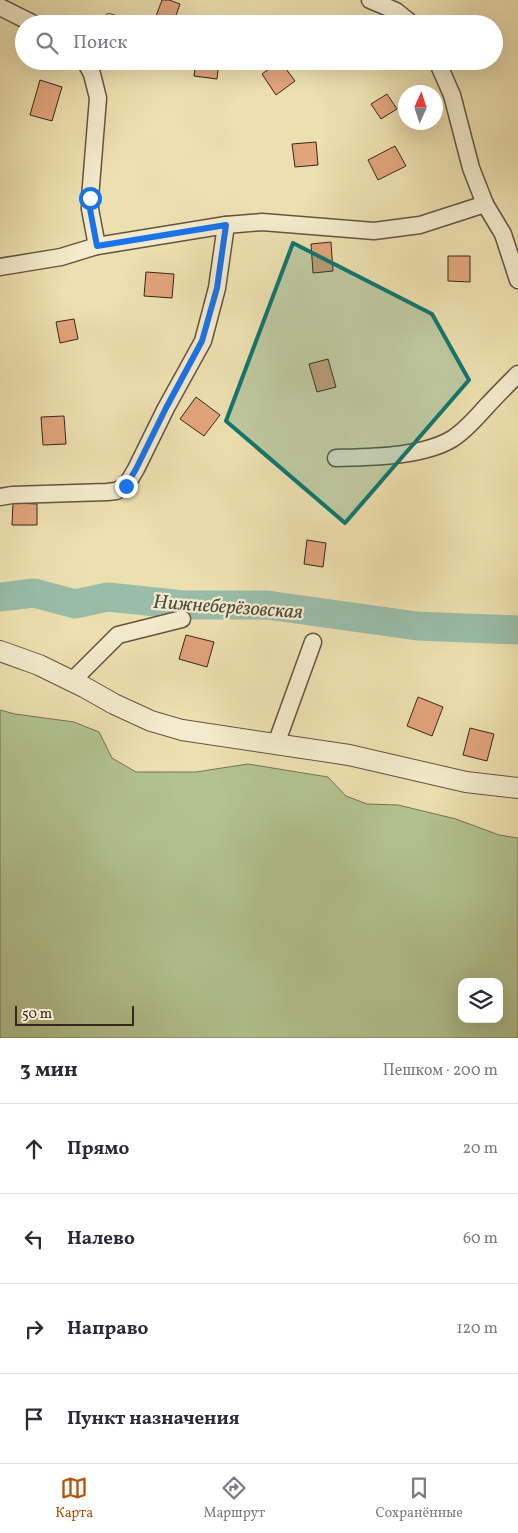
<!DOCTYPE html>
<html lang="ru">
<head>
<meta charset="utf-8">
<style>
	body { margin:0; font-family:Vollkorn,serif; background:#f2f2f3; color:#2b2b33 }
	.controls { position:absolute; right:15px; bottom:15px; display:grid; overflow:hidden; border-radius:10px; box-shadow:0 5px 20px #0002 }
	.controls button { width:45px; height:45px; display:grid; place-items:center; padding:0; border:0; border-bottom:1px solid #e1e1e2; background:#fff; color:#2b2b33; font:25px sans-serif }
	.compass { position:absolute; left:398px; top:85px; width:45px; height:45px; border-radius:50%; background:#fff; box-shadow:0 5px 20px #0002; rotate:3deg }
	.scale { position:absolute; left:15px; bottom:12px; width:119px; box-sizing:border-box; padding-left:5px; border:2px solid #36261e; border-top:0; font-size:14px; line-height:18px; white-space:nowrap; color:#36261e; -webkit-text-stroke:4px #f3ebcc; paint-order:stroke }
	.stop { position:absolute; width:15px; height:15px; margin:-11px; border:4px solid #1a73e8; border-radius:50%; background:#fff }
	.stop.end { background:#1a73e8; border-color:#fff; box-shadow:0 1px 5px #0008 }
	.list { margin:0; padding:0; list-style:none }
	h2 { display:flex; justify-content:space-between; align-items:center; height:65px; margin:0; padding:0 20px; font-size:21px }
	h2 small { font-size:16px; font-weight:400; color:#7c7c81 }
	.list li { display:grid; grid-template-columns:32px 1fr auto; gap:15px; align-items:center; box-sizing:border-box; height:90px; padding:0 20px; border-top:1px solid #e1e1e2 }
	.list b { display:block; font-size:19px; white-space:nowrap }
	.list em { font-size:16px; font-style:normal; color:#7c7c81 }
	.icon { flex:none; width:28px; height:28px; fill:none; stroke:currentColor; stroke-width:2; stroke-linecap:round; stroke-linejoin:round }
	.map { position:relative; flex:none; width:518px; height:1038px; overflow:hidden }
	.search { position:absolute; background:#fff; box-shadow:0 5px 20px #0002; left:15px; right:15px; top:15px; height:55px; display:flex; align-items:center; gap:12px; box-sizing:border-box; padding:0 18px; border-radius:28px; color:#7c7c81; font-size:19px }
	.sheet { height:425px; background:#fff }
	nav { display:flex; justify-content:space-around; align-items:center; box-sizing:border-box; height:70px; border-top:1px solid #e1e1e2; background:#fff; font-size:14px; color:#7c7c81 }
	nav a { display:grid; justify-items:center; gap:2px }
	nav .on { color:#b45309 }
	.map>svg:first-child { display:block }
	.green { fill:#b2c390; stroke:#747457; fill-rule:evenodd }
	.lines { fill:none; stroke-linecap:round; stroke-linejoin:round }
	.river { stroke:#99bda9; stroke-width:29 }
	.building { fill:#e2a47b; stroke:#36261e }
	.service-casing { stroke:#645442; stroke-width:10 }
	.minor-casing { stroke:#645442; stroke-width:19 }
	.tertiary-casing { stroke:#645442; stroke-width:22 }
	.service { stroke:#f3ebcc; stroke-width:8 }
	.minor { stroke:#f3ebcc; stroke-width:16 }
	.tertiary { stroke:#f3ebcc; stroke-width:20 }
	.route { stroke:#1a73e8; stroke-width:6 }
	.marked { fill:#0f766e; fill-opacity:0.2; stroke:#0f766e; stroke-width:4; stroke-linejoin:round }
	.labels { text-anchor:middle; stroke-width:4.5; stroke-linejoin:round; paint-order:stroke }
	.water-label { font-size:20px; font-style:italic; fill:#4f4c41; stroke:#f3ebcc }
</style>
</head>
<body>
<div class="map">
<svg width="518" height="1038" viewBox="0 0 518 1038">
	<rect width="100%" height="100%" fill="#ede0b0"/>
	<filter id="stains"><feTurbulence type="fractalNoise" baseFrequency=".004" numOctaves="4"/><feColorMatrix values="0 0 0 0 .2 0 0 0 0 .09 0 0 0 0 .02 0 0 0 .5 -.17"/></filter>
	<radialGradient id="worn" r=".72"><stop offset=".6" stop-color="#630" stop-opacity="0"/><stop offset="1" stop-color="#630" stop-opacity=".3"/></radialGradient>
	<path class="green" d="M0 710 15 714 74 722 99 732 112 758 136 772H196L248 764 328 777 346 796 367 804 398 805 456 819 499 835 518 838V1038H0ZM462 982H499V1019H462Z"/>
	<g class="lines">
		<path class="river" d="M0 597 34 593 75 604 108 597 184 605H267L417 626 518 630"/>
	</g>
	<g class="building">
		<path d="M162 0H169L180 4 173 24H168L155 19Z"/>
		<path d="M196 61H219L217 79 194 76Z"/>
		<path d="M280 61 295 81 276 95 262 74Z"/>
		<path d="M40 80 62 87 52 121 30 115Z"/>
		<path d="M387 94 397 109 381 119 371 104Z"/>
		<path d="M316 142 318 165 295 167 292 144Z"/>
		<path d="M395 146 406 166 378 180 368 160Z"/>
		<path d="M331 242 333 271 313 273 311 244Z"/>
		<path d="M448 256H470V282L448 281Z"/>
		<path d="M146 272 174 274 172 298 144 296Z"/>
		<path d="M74 319 78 339 60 343 56 322Z"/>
		<path d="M328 359 336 387 317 392 309 364Z"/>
		<path d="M196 397 220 415 204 436 180 419Z"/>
		<path d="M64 416 66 444 43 445 41 417Z"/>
		<path d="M13 503 37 504V525H12Z"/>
		<path d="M307 540 326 543 323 567 304 564Z"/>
		<path d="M186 635 214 642 207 667 179 659Z"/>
		<path d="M418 697 443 707 432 736 407 726Z"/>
		<path d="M470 728 494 734 487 761 463 755Z"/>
	</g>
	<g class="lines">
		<defs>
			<path id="service" d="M106 24 109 18 129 24"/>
			<g id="minor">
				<path d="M370 0 396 11 412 24"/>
				<path d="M0 7 34 24"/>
				<path d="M85 61 92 74 98 98 90 198V209L97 246 226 225 262 222 374 231 420 225 485 204 471 168 452 95 437 61"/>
				<path d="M485 204 503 234 518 280"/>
				<path d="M0 267 61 257 97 246"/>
				<path d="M336 458C370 457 422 457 452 439 465 431 476 418 486 407 496 396 507 385 518 374"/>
				<path d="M0 497 12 495 107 492 116 491 126 486 136 469 166 408 203 341 217 288 226 225"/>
				<path d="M72 681 118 635 182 619"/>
				<path d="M276 744 313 642"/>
			</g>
			<path id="tertiary" d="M0 651 39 665 84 687 114 704 151 721 182 730 349 755 466 782 518 788"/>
		</defs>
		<use href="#service" class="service-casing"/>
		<use href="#minor" class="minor-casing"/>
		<use href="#tertiary" class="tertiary-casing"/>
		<use href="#service" class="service"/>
		<use href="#minor" class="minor"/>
		<use href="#tertiary" class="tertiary"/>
	</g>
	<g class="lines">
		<path class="route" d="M90 198V209L97 246 226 225 217 288 202 341 166 408 136 469 126 486"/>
	</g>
	<path class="marked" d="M293 243 432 314 469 380 345 523 226 421Z"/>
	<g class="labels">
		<g class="water-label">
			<text transform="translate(228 606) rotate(4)" y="7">Нижнеберёзовская</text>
		</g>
	</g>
	<rect width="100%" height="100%" filter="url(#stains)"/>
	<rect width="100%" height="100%" fill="url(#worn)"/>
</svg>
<div class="controls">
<button><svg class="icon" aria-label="layers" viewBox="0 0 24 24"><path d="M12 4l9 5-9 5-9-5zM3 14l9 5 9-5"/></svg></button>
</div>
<svg class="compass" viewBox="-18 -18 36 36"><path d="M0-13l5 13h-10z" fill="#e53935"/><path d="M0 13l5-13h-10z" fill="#7c7c81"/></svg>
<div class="scale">50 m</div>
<div class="stop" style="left:90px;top:198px"></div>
<div class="stop end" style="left:126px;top:486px"></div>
<div class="search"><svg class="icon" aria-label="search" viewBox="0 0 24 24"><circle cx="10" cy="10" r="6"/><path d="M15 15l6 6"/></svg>Поиск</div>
</div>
<section class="sheet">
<h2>3 мин<small>Пешком · 200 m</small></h2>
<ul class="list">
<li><svg class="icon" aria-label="ahead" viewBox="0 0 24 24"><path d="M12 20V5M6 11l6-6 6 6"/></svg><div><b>Прямо</b></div><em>20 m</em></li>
<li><svg class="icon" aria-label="left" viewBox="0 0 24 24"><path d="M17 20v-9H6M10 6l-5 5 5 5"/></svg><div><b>Налево</b></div><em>60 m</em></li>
<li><svg class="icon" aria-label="right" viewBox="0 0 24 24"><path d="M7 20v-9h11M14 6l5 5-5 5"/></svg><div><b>Направо</b></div><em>120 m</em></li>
<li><svg class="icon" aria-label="arrive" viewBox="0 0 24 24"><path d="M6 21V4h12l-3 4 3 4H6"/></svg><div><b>Пункт назначения</b></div></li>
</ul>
</section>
<nav>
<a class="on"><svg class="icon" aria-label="map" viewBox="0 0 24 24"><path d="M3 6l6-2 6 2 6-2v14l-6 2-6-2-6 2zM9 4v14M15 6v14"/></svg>Карта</a>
<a><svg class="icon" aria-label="directions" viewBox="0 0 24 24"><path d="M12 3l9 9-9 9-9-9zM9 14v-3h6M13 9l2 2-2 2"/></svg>Маршрут</a>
<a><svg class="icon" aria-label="saved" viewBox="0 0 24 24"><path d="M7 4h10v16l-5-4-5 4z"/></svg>Сохранённые</a>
</nav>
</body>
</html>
